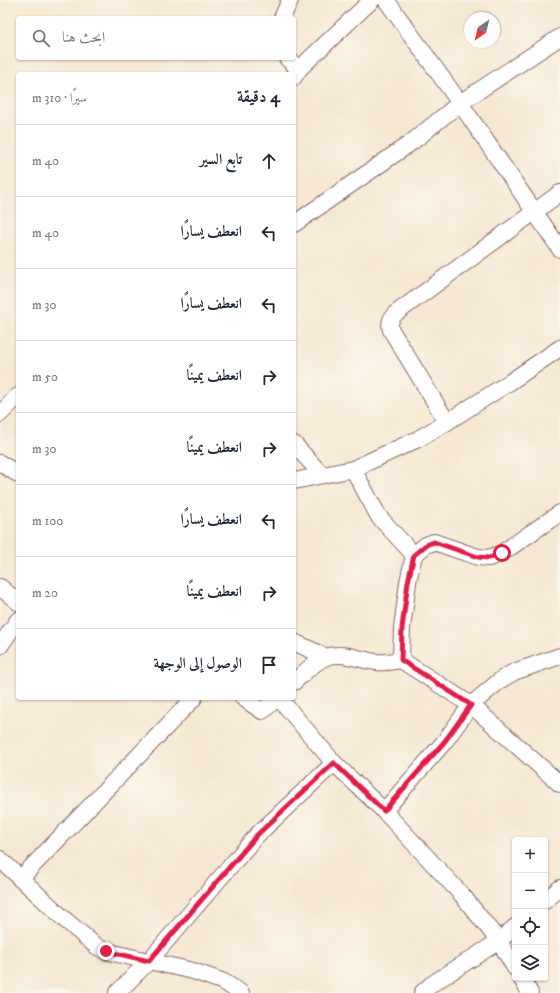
<!DOCTYPE html>
<html lang="ar">
<head>
<meta charset="utf-8">
<style>
	body { margin:0; font-family:"IM FELL DW Pica",Amiri,serif; background:#f2f2f3; color:#1f2937; direction:rtl }
	.controls { position:absolute; right:12px; bottom:12px; display:grid; overflow:hidden; border-radius:4px; box-shadow:0 1px 3px #0004 }
	.controls button { width:36px; height:36px; display:grid; place-items:center; padding:0; border:0; border-bottom:1px solid #e0e1e3; background:#fff; color:#1f2937; font:20px sans-serif }
	.compass { position:absolute; left:464px; top:12px; width:36px; height:36px; border-radius:50%; background:#fff; box-shadow:0 1px 3px #0004; rotate:215deg }
	.stop { position:absolute; width:12px; height:12px; margin:-9px; border:3px solid #e11d48; border-radius:50%; background:#fff }
	.stop.end { background:#e11d48; border-color:#fff; box-shadow:0 1px 4px #0008 }
	.list { margin:0; padding:0; list-style:none }
	h2 { display:flex; justify-content:space-between; align-items:center; height:52px; margin:0; padding:0 16px; font-size:17px }
	h2 small { font-size:13px; font-weight:400; color:#747a83 }
	.list li { display:grid; grid-template-columns:26px 1fr auto; gap:12px; align-items:center; box-sizing:border-box; height:72px; padding:0 16px; border-top:1px solid #e0e1e3 }
	.list b { display:block; font-size:15px; white-space:nowrap }
	.list em { font-size:13px; font-style:normal; color:#747a83 }
	.icon { flex:none; width:22px; height:22px; fill:none; stroke:currentColor; stroke-width:2; stroke-linecap:round; stroke-linejoin:round }
	.map { position:relative; flex:none; width:560px; height:993px; overflow:hidden; direction:ltr }
	.search { position:absolute; background:#fff; box-shadow:0 1px 3px #0004; left:16px; top:16px; width:280px; height:44px; display:flex; align-items:center; gap:10px; box-sizing:border-box; padding:0 14px; border-radius:4px; color:#747a83; font-size:15px }
	.panel { position:absolute; background:#fff; box-shadow:0 1px 3px #0004; left:16px; top:72px; width:280px; height:628px; border-radius:4px; direction:rtl }
	.map>svg:first-child { display:block }
	.lines { fill:none; stroke-linecap:round; stroke-linejoin:round }
	.street-casing { stroke:#866565; stroke-width:18 }
	.street { stroke:#fff; stroke-width:16 }
	.route { stroke:#e11d48; stroke-width:5 }
</style>
</head>
<body>
<div class="map">
<svg width="560" height="993" viewBox="0 0 560 993">
	<rect width="100%" height="100%" fill="#fbf7ec"/>
	<filter id="ink" filterUnits="userSpaceOnUse"><feTurbulence type="fractalNoise" baseFrequency=".025" numOctaves="2"/><feDisplacementMap in="SourceGraphic" scale="8" xChannelSelector="R" yChannelSelector="G"/><feConvolveMatrix kernelMatrix="1 2 1 2 8 2 1 2 1" color-interpolation-filters="sRGB"/></filter>
	<filter id="wash" filterUnits="userSpaceOnUse"><feTurbulence type="fractalNoise" baseFrequency=".012" numOctaves="4" result="noise"/><feDisplacementMap in="SourceGraphic" scale="16" xChannelSelector="R" yChannelSelector="G"/><feGaussianBlur stdDeviation="0.9" result="paint"/><feColorMatrix in="noise" values="0 0 0 0 0 0 0 0 0 0 0 0 0 0 0 0 0 1.4 0 .05"/><feComposite in="paint" operator="in"/></filter>
	<g filter="url(#wash)">
		<rect width="100%" height="100%" fill="#f6e8d2"/>
	</g>
	<g filter="url(#ink)">
		<g class="lines">
			<defs>
				<g id="street">
					<path d="M386 0 460 103 560 249"/>
					<path d="M282 18 290 0"/>
					<path d="M287 58 299 69"/>
					<path d="M294 77 299 69 372 0"/>
					<path d="M294 224 412 142 460 103 560 37"/>
					<path d="M0 414 18 396"/>
					<path d="M447 422 391 330C389 323 390 319 395 314L560 193"/>
					<path d="M294 444 322 475"/>
					<path d="M0 463 18 474"/>
					<path d="M353 469 379 517 414 555"/>
					<path d="M294 481 353 469 418 439 447 422 510 382 560 348"/>
					<path d="M560 513 502 553 489 558 478 557 434 542 426 545 414 555 408 582 402 628 401 660 471 705 560 784"/>
					<path d="M0 587 18 602"/>
					<path d="M294 642 326 657"/>
					<path d="M0 646 18 620"/>
					<path d="M294 682C303 674 314 662 326 657 341 651 361 660 376 662 384 663 393 661 401 660"/>
					<path d="M243 698 262 711 264 710 277 698"/>
					<path d="M279 698 334 763 384 811 462 895 499 941 515 968"/>
					<path d="M384 811 445 741 471 705 491 688 502 679 514 672 560 656"/>
					<path d="M0 859 63 918 96 946 106 951 122 955 193 971 224 982 241 993"/>
					<path d="M20 879 194 698"/>
					<path d="M545 901 560 888"/>
					<path d="M521 978 530 993"/>
					<path d="M117 993 149 961 258 834 334 763"/>
					<path d="M422 993 432 984 499 941 515 927"/>
				</g>
			</defs>
			<use href="#street" class="street-casing"/>
			<use href="#street" class="street"/>
		</g>
	</g>
	<g class="lines" filter="url(#ink)">
		<path class="route" d="M106 951 149 961 258 834 334 763 384 811 445 741 471 705 401 660 402 628 408 582 414 555 426 545 434 542 478 557 489 558 502 553"/>
	</g>
</svg>
<div class="controls">
<button>+</button>
<button>−</button>
<button><svg class="icon" aria-label="locate" viewBox="0 0 24 24"><circle cx="12" cy="12" r="6"/><path d="M12 2v4M12 18v4M2 12h4M18 12h4"/></svg></button>
<button><svg class="icon" aria-label="layers" viewBox="0 0 24 24"><path d="M12 4l9 5-9 5-9-5zM3 14l9 5 9-5"/></svg></button>
</div>
<svg class="compass" viewBox="-18 -18 36 36"><path d="M0-13l5 13h-10z" fill="#e53935"/><path d="M0 13l5-13h-10z" fill="#747a83"/></svg>
<div class="stop" style="left:502px;top:553px"></div>
<div class="stop end" style="left:106px;top:951px"></div>
<div class="search"><svg class="icon" aria-label="search" viewBox="0 0 24 24"><circle cx="10" cy="10" r="6"/><path d="M15 15l6 6"/></svg>ابحث هنا</div>
<section class="panel">
<h2>4 دقيقة<small>سيرًا · 310 m</small></h2>
<ul class="list">
<li><svg class="icon" aria-label="ahead" viewBox="0 0 24 24"><path d="M12 20V5M6 11l6-6 6 6"/></svg><div><b>تابع السير</b></div><em>40 m</em></li>
<li><svg class="icon" aria-label="left" viewBox="0 0 24 24"><path d="M17 20v-9H6M10 6l-5 5 5 5"/></svg><div><b>انعطف يسارًا</b></div><em>40 m</em></li>
<li><svg class="icon" aria-label="left" viewBox="0 0 24 24"><path d="M17 20v-9H6M10 6l-5 5 5 5"/></svg><div><b>انعطف يسارًا</b></div><em>30 m</em></li>
<li><svg class="icon" aria-label="right" viewBox="0 0 24 24"><path d="M7 20v-9h11M14 6l5 5-5 5"/></svg><div><b>انعطف يمينًا</b></div><em>50 m</em></li>
<li><svg class="icon" aria-label="right" viewBox="0 0 24 24"><path d="M7 20v-9h11M14 6l5 5-5 5"/></svg><div><b>انعطف يمينًا</b></div><em>30 m</em></li>
<li><svg class="icon" aria-label="left" viewBox="0 0 24 24"><path d="M17 20v-9H6M10 6l-5 5 5 5"/></svg><div><b>انعطف يسارًا</b></div><em>100 m</em></li>
<li><svg class="icon" aria-label="right" viewBox="0 0 24 24"><path d="M7 20v-9h11M14 6l5 5-5 5"/></svg><div><b>انعطف يمينًا</b></div><em>20 m</em></li>
<li><svg class="icon" aria-label="arrive" viewBox="0 0 24 24"><path d="M6 21V4h12l-3 4 3 4H6"/></svg><div><b>الوصول إلى الوجهة</b></div></li>
</ul>
</section>
</div>
</body>
</html>
